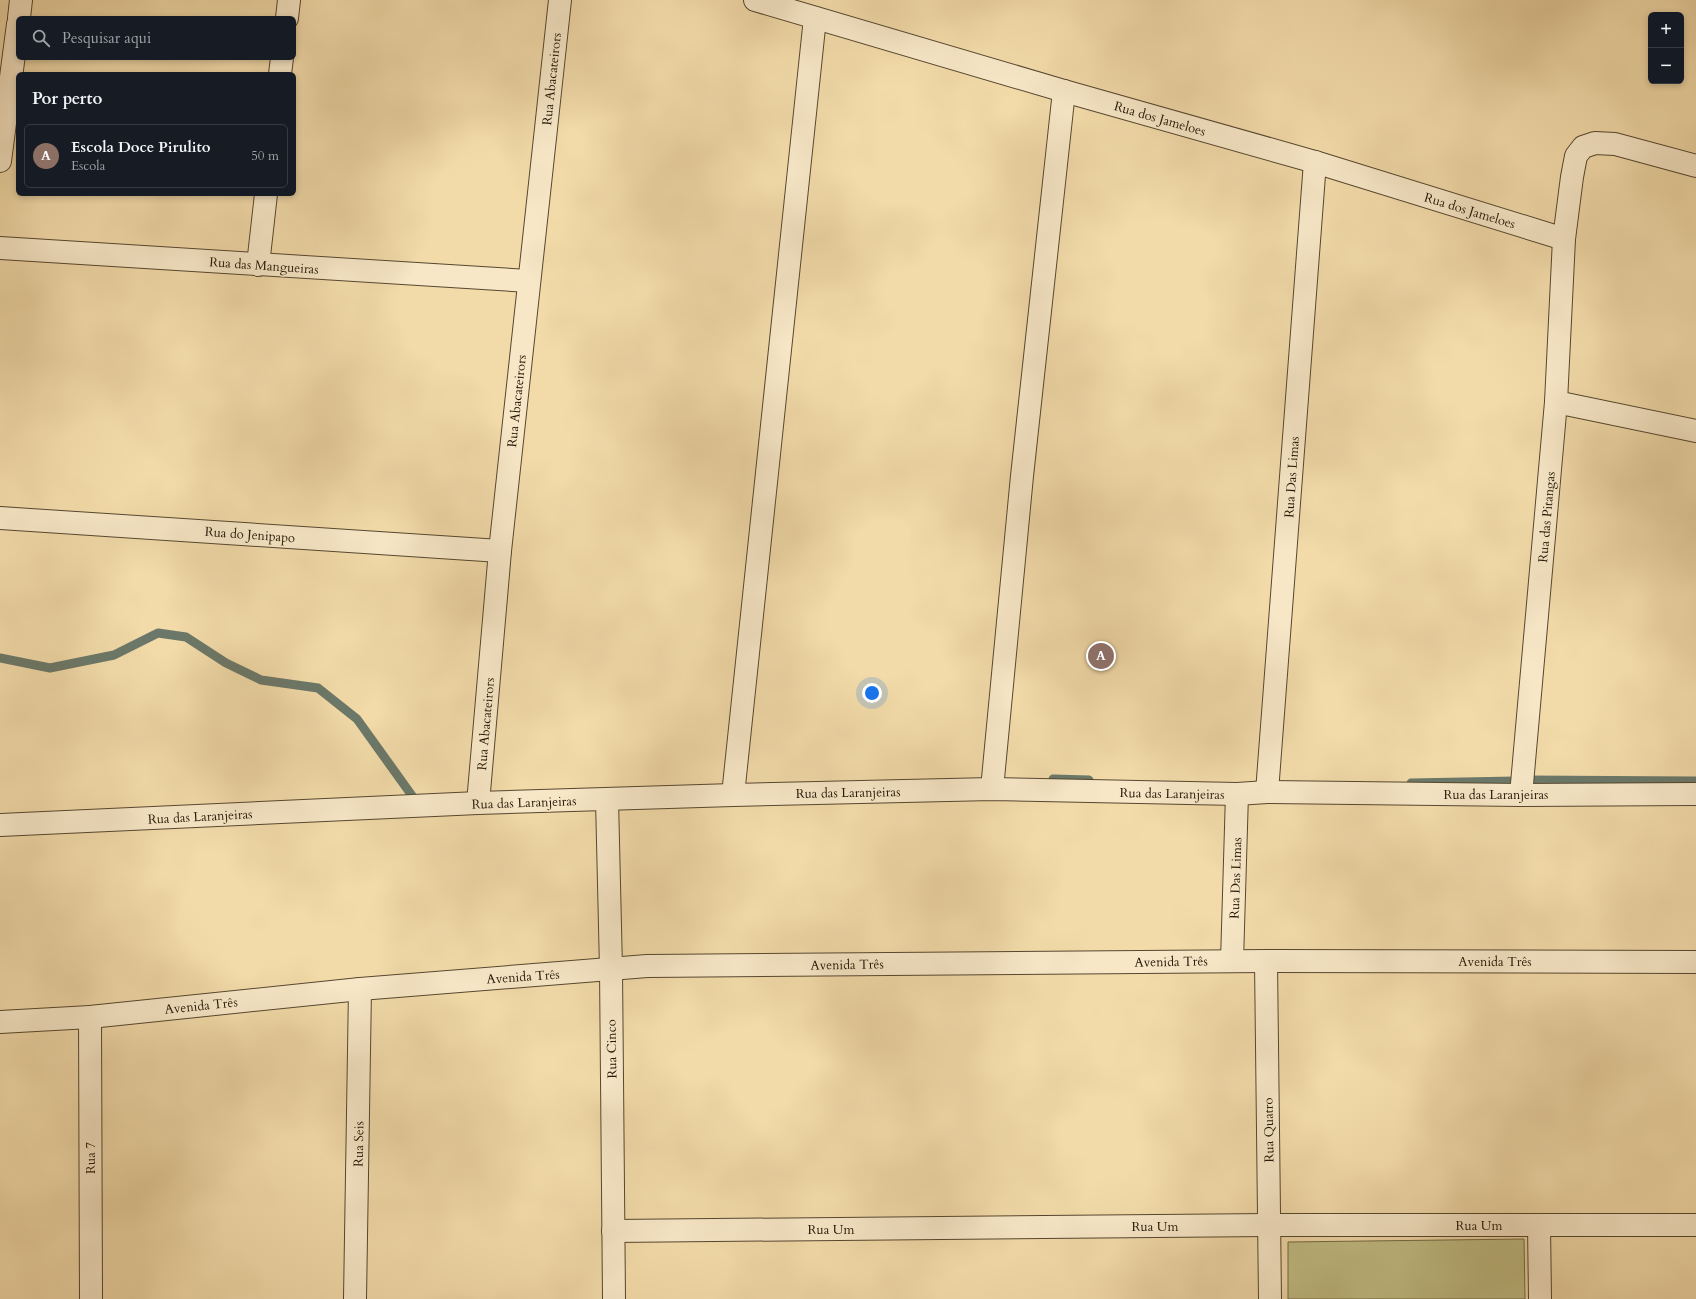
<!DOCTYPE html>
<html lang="pt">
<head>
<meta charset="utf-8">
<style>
	body { margin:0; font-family:Cardo,serif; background:#20242c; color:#f1f3f6 }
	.controls { position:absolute; right:12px; top:12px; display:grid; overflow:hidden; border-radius:6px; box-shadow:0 2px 6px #0003 }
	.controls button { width:36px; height:36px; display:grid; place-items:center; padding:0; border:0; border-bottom:1px solid #363941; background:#171b24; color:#f1f3f6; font:20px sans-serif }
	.you { position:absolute; left:872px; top:693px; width:14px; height:14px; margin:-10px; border:3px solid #fff; border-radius:50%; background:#1a73e8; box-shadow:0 0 0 6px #1a73e833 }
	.badge { display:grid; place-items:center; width:26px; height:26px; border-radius:50%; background:#ea580c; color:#fff; font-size:13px; font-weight:700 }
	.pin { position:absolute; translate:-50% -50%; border:2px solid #fff; box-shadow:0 1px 4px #0006 }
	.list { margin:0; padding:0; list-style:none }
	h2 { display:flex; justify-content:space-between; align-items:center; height:52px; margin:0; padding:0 16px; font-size:17px }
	h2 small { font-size:13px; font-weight:400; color:#9ea1a6 }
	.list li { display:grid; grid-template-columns:26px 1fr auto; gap:12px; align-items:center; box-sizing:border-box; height:64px; margin:0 8px 8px; padding:0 8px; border:1px solid #363941; border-radius:6px }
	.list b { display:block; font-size:15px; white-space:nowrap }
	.list p { margin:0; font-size:13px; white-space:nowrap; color:#9ea1a6 }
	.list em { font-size:13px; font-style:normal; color:#9ea1a6 }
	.icon { flex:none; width:22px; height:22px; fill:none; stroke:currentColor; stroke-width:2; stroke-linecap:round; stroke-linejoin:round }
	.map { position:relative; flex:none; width:1696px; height:1299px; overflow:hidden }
	.search { position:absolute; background:#171b24; box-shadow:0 2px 6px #0003; left:16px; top:16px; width:280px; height:44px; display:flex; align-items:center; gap:10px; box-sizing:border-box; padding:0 14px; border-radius:6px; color:#9ea1a6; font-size:15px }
	.panel { position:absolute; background:#171b24; box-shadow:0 2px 6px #0003; left:16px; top:72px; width:280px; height:124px; border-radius:6px }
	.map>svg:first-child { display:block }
	.green { fill:#c1bd84; stroke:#726a45 }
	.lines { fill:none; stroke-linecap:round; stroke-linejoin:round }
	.stream { stroke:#6b7869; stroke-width:9 }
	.street-casing { stroke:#56472f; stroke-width:24 }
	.street { stroke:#f7e7c7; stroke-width:22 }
	.labels { text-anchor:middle; stroke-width:3; stroke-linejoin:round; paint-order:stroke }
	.street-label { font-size:13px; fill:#221606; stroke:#f7e7c7 }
</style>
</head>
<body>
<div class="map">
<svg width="1696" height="1299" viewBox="0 0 1696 1299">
	<rect width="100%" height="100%" fill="#f2daa9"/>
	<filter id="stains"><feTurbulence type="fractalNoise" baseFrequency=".005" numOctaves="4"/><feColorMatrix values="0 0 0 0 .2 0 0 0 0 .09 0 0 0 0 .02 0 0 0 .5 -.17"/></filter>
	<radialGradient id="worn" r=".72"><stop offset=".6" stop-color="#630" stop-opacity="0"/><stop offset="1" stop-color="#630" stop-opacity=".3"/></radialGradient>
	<path class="green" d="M1524 1239 1525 1299H1288V1242Z"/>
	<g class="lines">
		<g class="stream">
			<path d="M0 658 50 668 114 655 158 633 186 637 226 663 261 680 318 688 357 719 418 804"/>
			<path d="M1053 779 1089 780"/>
			<path d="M1525 780 1696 781"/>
			<path d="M1411 783 1515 781"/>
		</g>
		<defs>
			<g id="street">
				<path d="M755 0 1064 91 1315 162 1564 239"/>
				<path d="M19 18 21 0"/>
				<path d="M287 18 289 0"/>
				<path d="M280 74 282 58"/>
				<path d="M0 161 18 24"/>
				<path d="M0 248 529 281"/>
				<path d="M258 265 266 194"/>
				<path d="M1556 402 1696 431"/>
				<path d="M0 518 500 551"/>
				<path d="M992 789 1022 476 1064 91"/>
				<path d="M1267 792 1315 162"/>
				<path d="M733 795 815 18"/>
				<path d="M1521 795 1556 402 1564 239 1572 177 1576 156 1583 147 1595 143 1615 144 1696 166"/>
				<path d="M607 799 611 969 614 1299"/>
				<path d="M478 803 500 551 560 0"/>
				<path d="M0 825 478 803 733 795 992 789 1237 794 1267 792 1521 795 1696 794"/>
				<path d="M1232 961 1237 794"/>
				<path d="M1266 961 1270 1299"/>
				<path d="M90 1017 91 1299"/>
				<path d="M0 1022 90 1017 360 989 647 966 1266 961 1696 962"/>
				<path d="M1539 1225 1540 1299"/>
				<path d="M613 1231 1269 1225H1696"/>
				<path d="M355 1299 360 989"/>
			</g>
		</defs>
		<use href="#street" class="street-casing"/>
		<use href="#street" class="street"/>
	</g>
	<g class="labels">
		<g class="street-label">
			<text transform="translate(551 79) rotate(-84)" y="5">Rua Abacateirors</text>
			<text transform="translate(1160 118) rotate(16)" y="5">Rua dos Jameloes</text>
			<text transform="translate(1470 210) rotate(17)" y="5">Rua dos Jameloes</text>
			<text transform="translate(264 265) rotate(4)" y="5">Rua das Mangueiras</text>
			<text transform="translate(516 401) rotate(-84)" y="5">Rua Abacateirors</text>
			<text transform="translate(1291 477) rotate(-86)" y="5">Rua Das Limas</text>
			<text transform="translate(1546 517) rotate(-85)" y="5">Rua das Pitangas</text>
			<text transform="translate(250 534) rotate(4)" y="5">Rua do Jenipapo</text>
			<text transform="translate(485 724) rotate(-85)" y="5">Rua Abacateirors</text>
			<text transform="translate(848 792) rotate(-1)" y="5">Rua das Laranjeiras</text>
			<text transform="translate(1172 793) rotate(1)" y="5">Rua das Laranjeiras</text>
			<text x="1496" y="799">Rua das Laranjeiras</text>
			<text transform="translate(524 802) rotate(-2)" y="5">Rua das Laranjeiras</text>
			<text transform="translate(200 816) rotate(-3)" y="5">Rua das Laranjeiras</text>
			<text transform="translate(1235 878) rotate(-88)" y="5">Rua Das Limas</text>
			<text transform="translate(1171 961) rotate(-1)" y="5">Avenida Três</text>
			<text x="1495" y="966">Avenida Três</text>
			<text transform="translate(847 964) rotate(-1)" y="5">Avenida Três</text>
			<text transform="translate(523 976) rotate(-4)" y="5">Avenida Três</text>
			<text transform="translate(201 1005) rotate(-6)" y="5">Avenida Três</text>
			<text transform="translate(611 1049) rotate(-91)" y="5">Rua Cinco</text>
			<text transform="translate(1268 1130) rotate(-91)" y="5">Rua Quatro</text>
			<text transform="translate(358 1144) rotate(-89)" y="5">Rua Seis</text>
			<text transform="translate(90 1158) rotate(-90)" y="5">Rua 7</text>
			<text x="1479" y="1230">Rua Um</text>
			<text x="1155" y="1231">Rua Um</text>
			<text x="831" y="1234">Rua Um</text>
		</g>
	</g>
	<rect width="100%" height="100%" filter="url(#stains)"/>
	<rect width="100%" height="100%" fill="url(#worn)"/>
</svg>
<div class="controls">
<button>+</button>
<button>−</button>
</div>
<div class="you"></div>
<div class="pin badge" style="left:1101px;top:656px;background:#8d6e63">A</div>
<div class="search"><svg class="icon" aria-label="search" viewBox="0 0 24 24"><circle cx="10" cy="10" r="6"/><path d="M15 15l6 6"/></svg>Pesquisar aqui</div>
<section class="panel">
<h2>Por perto<small></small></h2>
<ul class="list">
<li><span class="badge" style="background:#8d6e63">A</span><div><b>Escola Doce Pirulito</b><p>Escola</p></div><em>50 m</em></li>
</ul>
</section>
</div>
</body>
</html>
